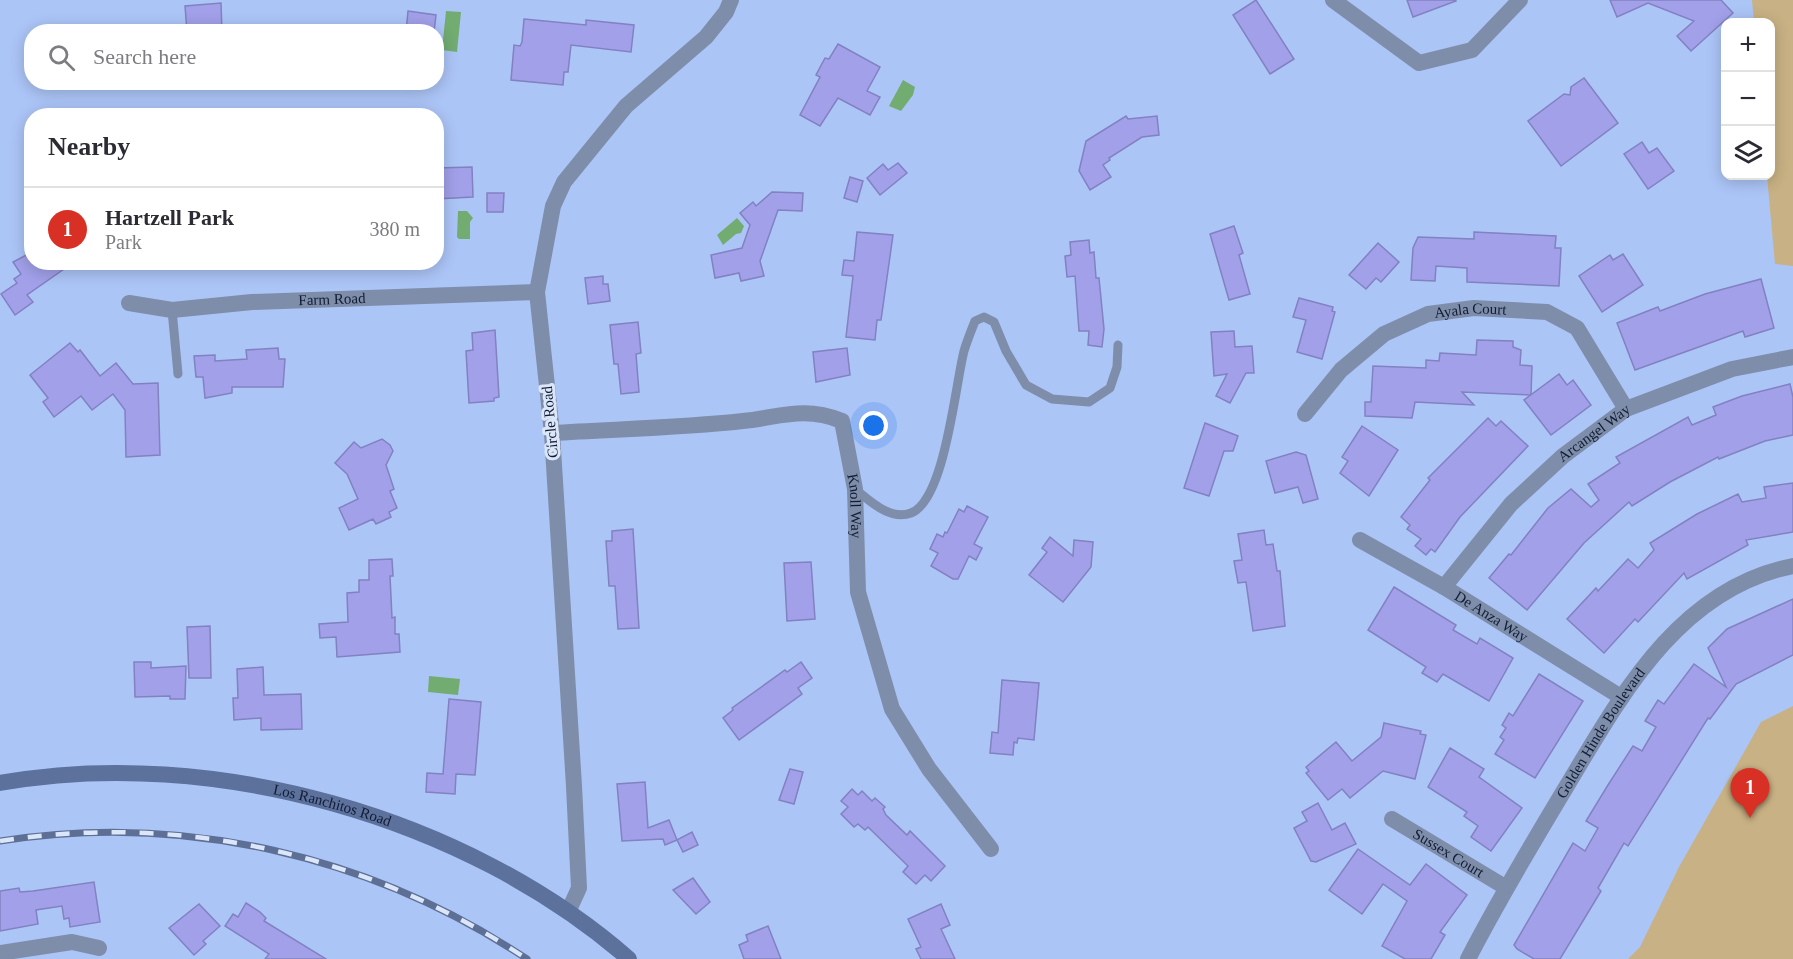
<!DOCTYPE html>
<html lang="en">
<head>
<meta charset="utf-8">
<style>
	body { margin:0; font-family:Georgia,serif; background:#f7f7f7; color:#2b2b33 }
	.controls { position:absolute; right:18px; top:18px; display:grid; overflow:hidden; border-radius:12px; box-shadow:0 3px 15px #0003 }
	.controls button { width:54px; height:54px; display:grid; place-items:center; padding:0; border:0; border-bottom:2px solid #e1e1e2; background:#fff; color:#2b2b33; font:30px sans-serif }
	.you { position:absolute; left:874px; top:426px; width:21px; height:21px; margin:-15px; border:4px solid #fff; border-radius:50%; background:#1a73e8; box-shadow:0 0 0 9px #1a73e833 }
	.badge { display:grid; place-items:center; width:39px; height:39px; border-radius:50%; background:#d93025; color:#fff; font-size:20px; font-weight:700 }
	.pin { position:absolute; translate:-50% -50px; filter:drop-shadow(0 2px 3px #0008) }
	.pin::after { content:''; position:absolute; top:32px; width:21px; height:18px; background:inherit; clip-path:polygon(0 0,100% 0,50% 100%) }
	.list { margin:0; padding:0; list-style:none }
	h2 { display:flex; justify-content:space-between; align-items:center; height:78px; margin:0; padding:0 24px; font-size:26px }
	h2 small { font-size:20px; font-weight:400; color:#7c7c81 }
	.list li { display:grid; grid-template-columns:39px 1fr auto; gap:18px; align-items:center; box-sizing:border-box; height:84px; padding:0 24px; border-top:2px solid #e1e1e2 }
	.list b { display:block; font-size:22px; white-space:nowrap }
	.list p { margin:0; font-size:20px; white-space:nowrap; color:#7c7c81 }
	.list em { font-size:20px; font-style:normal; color:#7c7c81 }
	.icon { flex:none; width:33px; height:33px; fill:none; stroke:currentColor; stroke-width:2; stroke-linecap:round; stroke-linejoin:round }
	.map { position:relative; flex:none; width:1793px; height:959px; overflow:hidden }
	.search { position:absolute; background:#fff; box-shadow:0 3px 15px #0003; left:24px; top:24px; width:420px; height:66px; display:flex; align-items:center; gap:15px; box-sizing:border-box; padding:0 21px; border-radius:24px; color:#7c7c81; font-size:22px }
	.panel { position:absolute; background:#fff; box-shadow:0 3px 15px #0003; left:24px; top:108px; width:420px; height:162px; border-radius:24px }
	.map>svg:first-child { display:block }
	.green { fill:#c8b184 }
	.water { fill:#72ac71 }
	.building { fill:#a1a0e9; stroke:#8281c1; stroke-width:1.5 }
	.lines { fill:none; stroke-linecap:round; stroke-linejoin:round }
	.service { stroke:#7e8daa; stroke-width:9 }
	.minor { stroke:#7e8daa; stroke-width:16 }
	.secondary { stroke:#5c719c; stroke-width:16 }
	.rail-casing { stroke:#5d6f94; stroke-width:7 }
	.rail { stroke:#dce6f9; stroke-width:4.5; stroke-dasharray:14; stroke-linecap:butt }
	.labels { text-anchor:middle; stroke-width:6; stroke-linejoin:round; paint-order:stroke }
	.street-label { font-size:15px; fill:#111c33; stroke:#dce6f9 }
</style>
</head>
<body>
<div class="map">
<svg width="1793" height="959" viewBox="0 0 1793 959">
	<rect width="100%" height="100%" fill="#acc5f7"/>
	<g class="green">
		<path d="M1752 0H1793V266L1775 264 1767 176H1770V22H1754Z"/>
		<path d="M1793 706V959H1628L1640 947 1679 867 1761 722Z"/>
	</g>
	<g class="water">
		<path d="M446 11 461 12 457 52 442 50Z"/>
		<path d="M903 80 915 87 913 95 901 111 889 106Z"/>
		<path d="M458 211H467L473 218 470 222V239H459L457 237Z"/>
		<path d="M737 218 744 226 741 233 736 234 723 245 717 235Z"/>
		<path d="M429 676 460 679 458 695 428 692Z"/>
	</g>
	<g class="building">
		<path d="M1256 0 1294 59 1270 74 1233 15Z"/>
		<path d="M1407 0H1455L1456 1 1413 17Z"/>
		<path d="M1610 0H1721L1733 13 1691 51 1677 36 1694 21 1648 3 1617 17Z"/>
		<path d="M221 3 222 32H187L185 6Z"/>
		<path d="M408 11 436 15 434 32H406Z"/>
		<path d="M524 19 586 25V20L634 25 631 52 571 45 568 72H564L563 85 511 80 514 45 520 46 522 42Z"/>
		<path d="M838 44 880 67 867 91 880 97 870 115 838 98 820 126 800 115 820 77 816 75 825 58 829 59Z"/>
		<path d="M1584 78 1618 123 1561 166 1528 121 1564 94 1570 95 1571 87Z"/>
		<path d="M1126 116 1128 119 1157 116 1159 135 1142 137 1109 158 1110 160 1103 165 1111 177 1090 190 1079 171 1086 141Z"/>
		<path d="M1642 142 1649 153 1657 148 1674 171 1648 189 1624 154Z"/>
		<path d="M898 163 907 173 880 195 867 178 883 164 888 170Z"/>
		<path d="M472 167 473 197 436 199V168Z"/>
		<path d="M850 177 863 181 857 202 844 198Z"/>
		<path d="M772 192 803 193 802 211 778 210 760 261 764 276 741 281 739 273 715 278 711 255 742 248 750 225 740 213 753 202 756 206Z"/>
		<path d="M487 193H504L503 212H487Z"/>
		<path d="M1234 226 1243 253 1239 255 1250 294 1229 300 1210 234Z"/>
		<path d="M857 232 893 235 881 320H877L875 340 846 337 853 276 842 275 844 260 854 261Z"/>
		<path d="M1474 232 1556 236 1555 248H1561L1559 286 1467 282V268L1436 266 1435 281 1411 280 1413 248 1418 237 1474 239Z"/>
		<path d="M1089 240 1090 253 1094 252 1096 278H1099L1104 329 1102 347 1088 345 1089 331H1079L1075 276 1067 277 1065 256 1071 255 1070 242Z"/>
		<path d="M1378 243 1399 262 1381 282 1376 278 1366 289 1349 275Z"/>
		<path d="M32 252V262H74L27 295 33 302 15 315 1 294 17 283 14 279 21 274 13 262Z"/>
		<path d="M1623 254 1643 285 1602 312 1579 276 1610 255 1613 260Z"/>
		<path d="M603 276V284H608L610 301 588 304 585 278Z"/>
		<path d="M1761 279 1774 328 1745 337 1743 331 1635 370 1617 323 1658 307 1660 311 1705 294Z"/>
		<path d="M1299 298 1333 307 1332 311 1335 312 1322 359 1297 352 1306 320 1293 317Z"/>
		<path d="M638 322 641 353 636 354 639 392 621 394 618 364H614L610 325Z"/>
		<path d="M495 330 499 397 494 398V401L469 403 466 351 473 350 472 333Z"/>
		<path d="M1234 331 1235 347 1252 346 1254 373H1246L1230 403 1216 396 1227 374 1214 376 1211 332Z"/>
		<path d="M1477 340 1513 341V347L1521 350 1520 365 1532 366 1531 395 1462 392 1474 405 1415 402 1412 418 1365 416V402H1371L1373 366 1426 368V360L1439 361 1440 353 1476 355Z"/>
		<path d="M70 343 78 352 80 350 100 376 116 363 133 384 158 383 160 455 126 457 125 410 113 394 92 410 81 396 54 417 43 402 48 398 30 375Z"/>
		<path d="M278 348 279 359H285L283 387H232V393L205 398 203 377H196L194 356 215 355V361L247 359 246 350Z"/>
		<path d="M847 348 850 375 816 382 813 352Z"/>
		<path d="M1559 374 1567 385 1573 380 1591 405 1551 435 1524 400Z"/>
		<path d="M1790 384 1793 397V435L1765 441 1719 459 1718 457 1670 482 1632 506 1629 502 1584 543 1527 610 1489 578 1509 554 1511 555 1548 508 1571 489 1591 507 1599 500 1588 484 1620 463 1616 457 1688 417 1692 425 1716 415 1713 407 1742 396Z"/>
		<path d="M1488 418 1496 426 1501 421 1528 446 1460 517 1435 552 1431 549 1426 555 1415 546 1421 539 1407 529 1410 525 1401 517 1430 480 1428 478Z"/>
		<path d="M1205 423 1238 436 1233 451H1224L1209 496 1184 488Z"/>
		<path d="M1362 426 1398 450 1369 496 1340 473 1348 461 1342 457Z"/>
		<path d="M382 439 390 445 393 451 386 465 394 489 390 491 397 508 389 512 391 517 376 524 373 519 349 530 339 508 358 499 347 474 335 463 354 442 361 448Z"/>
		<path d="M1296 452 1306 455 1318 499 1303 503 1298 487 1275 493 1266 461Z"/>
		<path d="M1793 483V532L1746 540 1748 545 1687 579 1684 573 1638 622 1635 619 1604 653 1567 619 1596 588 1598 591 1628 559 1638 568 1654 550 1650 543 1697 514 1738 494 1742 502 1766 498 1764 487Z"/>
		<path d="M967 506 988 517 974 544 982 548 976 560 969 556 958 579H953L931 566 938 553 930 549 937 534 943 537 945 532 947 533 959 509 964 512Z"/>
		<path d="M633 529 639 628 618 629 615 586H609L606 541H612V531Z"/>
		<path d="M1264 530 1266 545 1273 544 1277 571H1280L1285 626 1253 631 1246 582 1238 583 1234 561 1242 560 1238 534Z"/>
		<path d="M1050 537 1073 556 1074 540 1093 542 1091 567 1063 602 1029 575 1047 552 1042 548Z"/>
		<path d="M392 559 393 576H390L392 618 395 617V634H399L400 652 337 657 336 637 320 638 319 624 348 622 347 593 359 592V580H369V560Z"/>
		<path d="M811 562 815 619 787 621 784 563Z"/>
		<path d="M1394 587 1456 625 1453 630 1477 644 1480 638 1513 658 1489 701 1443 674 1437 682 1422 673 1426 667 1368 630Z"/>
		<path d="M1793 599V655L1736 684 1710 719 1708 718 1628 846 1624 843 1598 888 1601 891 1560 959H1534L1517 949 1514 945 1573 843 1585 851 1598 828 1586 821 1608 785 1633 746 1642 751 1656 727 1645 721 1658 700 1664 704 1694 664 1726 687 1708 648 1727 629Z"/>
		<path d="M210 626 211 678H189L187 627Z"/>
		<path d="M134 662H151V668L186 666 185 699H170V696L135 697Z"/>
		<path d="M801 662 812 678 798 688 802 694 739 740 723 718 733 710 732 708 785 670 787 672Z"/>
		<path d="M263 667 264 695 301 694 302 729 261 730V718L234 720 233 698H238L237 669Z"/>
		<path d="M1539 674 1583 701 1535 778 1495 754 1504 740 1500 737 1506 728 1502 725 1509 713 1513 716Z"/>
		<path d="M1002 680 1039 683 1034 740 1018 738 1017 743 1014 742 1013 755 990 753 992 732 998 733Z"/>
		<path d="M449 699 481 702 475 775 456 774 455 794 426 792 427 773 443 774Z"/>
		<path d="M1384 723 1421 731 1420 734 1426 735 1415 779 1383 771 1350 798 1342 789 1328 800 1306 773 1309 771 1306 767 1336 742 1352 761 1381 737Z"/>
		<path d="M1450 748 1484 769 1479 777 1522 808 1491 851 1471 837 1478 826 1464 816 1467 812 1428 787Z"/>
		<path d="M790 769 803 772 794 804 779 800Z"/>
		<path d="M645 782 648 828 669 820 677 840 692 832 698 845 683 852 677 840 665 845 663 839 622 841 617 784Z"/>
		<path d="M852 789 858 795 862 791 872 801 875 798 885 807 883 809 886 815 907 835 910 831 945 866 931 881 925 875 916 884 903 872 908 866 868 827 865 830 858 824 854 827 841 814 848 807 841 801Z"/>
		<path d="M1318 803 1332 830 1345 823 1356 844 1316 862 1311 861 1294 828 1307 821 1302 812Z"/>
		<path d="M1358 849 1410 885 1426 864 1467 895 1440 932 1445 935 1431 959H1405L1382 946 1407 901 1383 884 1362 914 1329 890Z"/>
		<path d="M693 878 710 902 696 914 673 890Z"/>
		<path d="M94 882 100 922 70 927 69 918 64 919 62 906 36 910 38 924 0 931V891L19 888 20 892 33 891Z"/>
		<path d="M246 903 260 912 266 918 264 921 326 959H265L269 954 225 926 233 914 238 917Z"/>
		<path d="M199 904 220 926 203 941 206 944 194 955 169 928Z"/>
		<path d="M941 904 950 925 941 929 955 959H921L916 949 921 947 908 919Z"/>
		<path d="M768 926 781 959H744L739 945 748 941 746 935Z"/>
	</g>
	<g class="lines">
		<g class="service">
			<path d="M172 310 178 374"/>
			<path d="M855 489C870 501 890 521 911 513 945 500 955 386 964 351 967 341 971 331 975 321L984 317 994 322 1006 351 1026 385 1052 399 1089 402 1110 388 1117 367 1118 345"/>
		</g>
		<g class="minor">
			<path d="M1333 0 1419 63 1472 50 1520 0"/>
			<path id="s1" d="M129 303 172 310 252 302 537 292"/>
			<path id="s2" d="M1305 414 1341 370 1384 334 1428 314 1474 308 1547 312 1577 328 1626 409"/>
			<path id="s3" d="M552 433C615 429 680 428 743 421 781 417 804 406 842 421L855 489 858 592 892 709 929 769 991 849"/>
			<path id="s4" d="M1360 540 1444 587 1621 697"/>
			<path id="s5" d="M1444 587 1511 504 1563 456 1626 409 1732 369 1793 357"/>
			<path id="s6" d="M1392 819 1505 887"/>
			<path d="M568 912 579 888 574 786 552 433 537 292 553 206 564 182 626 106 706 37 726 12 731 0"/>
			<path d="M0 953 72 942 99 948"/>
			<path id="s7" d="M1468 959C1499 899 1533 842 1568 784 1622 694 1680 588 1793 566"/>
		</g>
		<path class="secondary" id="s8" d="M0 783C212 745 467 817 629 959"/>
		<defs>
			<path id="rail" d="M0 841C184 812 372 856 527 959"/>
		</defs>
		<use href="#rail" class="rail-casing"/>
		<use href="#rail" class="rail"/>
	</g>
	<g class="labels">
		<g class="street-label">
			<text dy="5" stroke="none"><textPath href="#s1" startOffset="204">Farm Road</textPath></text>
			<text dy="5" stroke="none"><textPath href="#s2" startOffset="204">Ayala Court</textPath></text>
			<text transform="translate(550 422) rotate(-95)" y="5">Circle Road</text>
			<text dy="5" stroke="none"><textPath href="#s5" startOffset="216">Arcangel Way</textPath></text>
			<text dy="5" stroke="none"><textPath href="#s3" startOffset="378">Knoll Way</textPath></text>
			<text dy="5" stroke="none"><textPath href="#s4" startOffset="152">De Anza Way</textPath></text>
			<text dy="5" stroke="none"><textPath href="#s7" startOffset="262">Golden Hinde Boulevard</textPath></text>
			<text dy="5" stroke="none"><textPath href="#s8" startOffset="336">Los Ranchitos Road</textPath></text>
			<text dy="5" stroke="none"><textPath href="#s6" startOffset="66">Sussex Court</textPath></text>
		</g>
	</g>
</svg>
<div class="controls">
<button>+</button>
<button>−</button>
<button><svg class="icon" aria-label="layers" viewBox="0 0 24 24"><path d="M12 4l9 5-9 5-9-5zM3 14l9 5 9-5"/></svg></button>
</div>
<div class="you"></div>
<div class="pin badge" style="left:1750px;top:818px">1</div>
<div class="search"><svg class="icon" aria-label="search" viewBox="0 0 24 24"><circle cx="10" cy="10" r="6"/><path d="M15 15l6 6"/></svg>Search here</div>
<section class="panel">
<h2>Nearby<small></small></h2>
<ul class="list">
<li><span class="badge">1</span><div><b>Hartzell Park</b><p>Park</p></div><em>380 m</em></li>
</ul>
</section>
</div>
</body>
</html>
